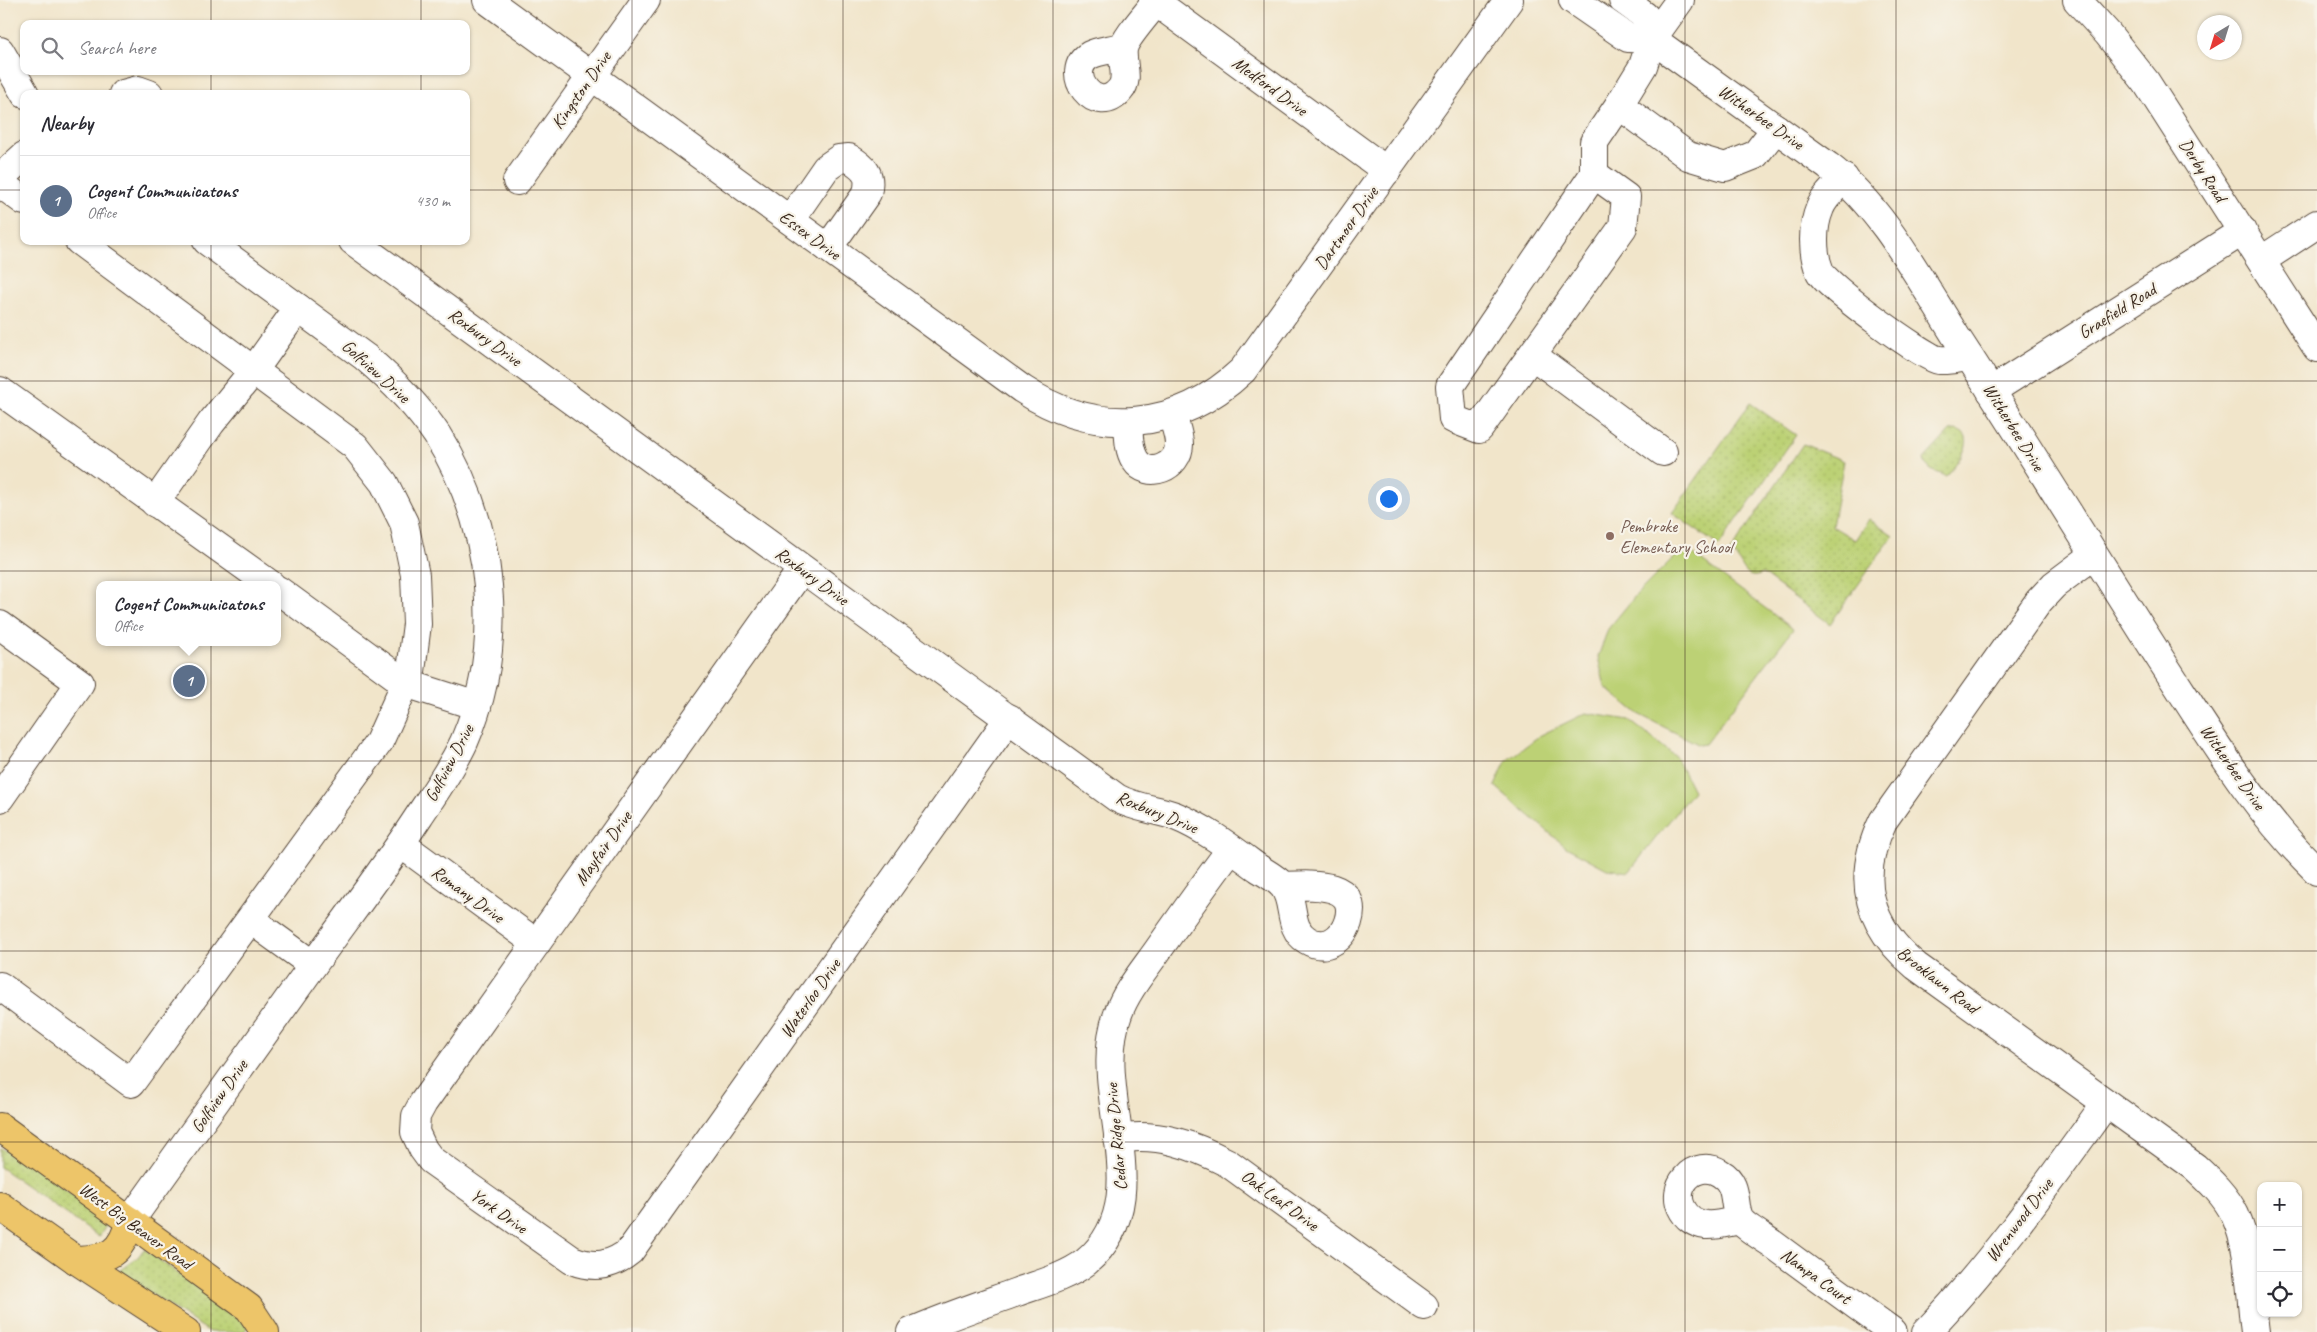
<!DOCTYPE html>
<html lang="en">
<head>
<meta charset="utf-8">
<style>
	body { margin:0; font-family:Caveat,sans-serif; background:#f7f7f7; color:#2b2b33 }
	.controls { position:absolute; right:15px; bottom:15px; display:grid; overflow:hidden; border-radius:10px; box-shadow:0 1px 4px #0004 }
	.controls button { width:45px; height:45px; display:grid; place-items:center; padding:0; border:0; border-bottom:1px solid #e1e1e2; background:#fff; color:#2b2b33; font:25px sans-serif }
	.compass { position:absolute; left:2197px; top:15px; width:45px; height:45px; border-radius:50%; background:#fff; box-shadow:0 1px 4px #0004; rotate:218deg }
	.you { position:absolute; left:1388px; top:498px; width:18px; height:18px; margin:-12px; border:4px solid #fff; border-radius:50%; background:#1a73e8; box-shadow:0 0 0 8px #1a73e833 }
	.badge { display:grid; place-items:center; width:32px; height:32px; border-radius:50%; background:#d1495b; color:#fff; font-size:16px; font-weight:700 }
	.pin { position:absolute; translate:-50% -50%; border:2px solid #fff; box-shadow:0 1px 5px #0006 }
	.popup { position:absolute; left:96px; top:581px; width:185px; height:65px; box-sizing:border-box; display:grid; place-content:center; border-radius:10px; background:#fff; filter:drop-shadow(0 1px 4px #0005); font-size:16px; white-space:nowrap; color:#7c7c81 }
	.popup b { font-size:19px; color:#2b2b33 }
	.popup::after { content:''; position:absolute; left:50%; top:100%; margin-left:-10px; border:10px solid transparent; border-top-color:#fff }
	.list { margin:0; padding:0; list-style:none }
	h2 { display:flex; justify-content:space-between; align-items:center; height:65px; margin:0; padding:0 20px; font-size:21px }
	h2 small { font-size:16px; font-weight:400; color:#7c7c81 }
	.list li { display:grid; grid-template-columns:32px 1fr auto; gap:15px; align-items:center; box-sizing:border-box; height:90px; padding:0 20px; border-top:1px solid #e1e1e2 }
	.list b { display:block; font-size:19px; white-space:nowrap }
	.list p { margin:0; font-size:16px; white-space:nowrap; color:#7c7c81 }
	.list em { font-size:16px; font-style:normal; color:#7c7c81 }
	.icon { flex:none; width:28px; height:28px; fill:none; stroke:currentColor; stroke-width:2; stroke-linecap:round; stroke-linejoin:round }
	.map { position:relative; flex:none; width:2317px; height:1332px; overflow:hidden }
	.search { position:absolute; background:#fff; box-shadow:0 1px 4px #0004; left:20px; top:20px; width:450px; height:55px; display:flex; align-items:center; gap:12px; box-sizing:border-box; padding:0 18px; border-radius:10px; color:#7c7c81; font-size:19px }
	.panel { position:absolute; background:#fff; box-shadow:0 1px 4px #0004; left:20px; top:90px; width:450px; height:155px; border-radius:10px }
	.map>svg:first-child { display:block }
	.grass { fill:url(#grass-dots); stroke:#7c7e49 }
	.pitch { fill:#bcd174; stroke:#7c7e49 }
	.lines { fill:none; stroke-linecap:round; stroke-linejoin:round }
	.minor-casing { stroke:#564638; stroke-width:30 }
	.major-casing { stroke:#564638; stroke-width:30 }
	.minor { stroke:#fff; stroke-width:28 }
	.major { stroke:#edc569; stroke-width:28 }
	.grid { fill:none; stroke:#3b2a1e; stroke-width:1; stroke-opacity:0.55 }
	.education-dot { fill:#8d6e63; stroke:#f7f3e8; stroke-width:2 }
	.labels { text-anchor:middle; stroke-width:4.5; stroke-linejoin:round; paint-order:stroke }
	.street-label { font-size:18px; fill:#3b2a1e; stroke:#f7f3e8 }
	.education-label { font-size:18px; fill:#785e54; stroke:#f7f3e8; text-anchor:start }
</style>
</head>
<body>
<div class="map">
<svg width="2317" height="1332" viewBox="0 0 2317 1332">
	<defs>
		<pattern id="grass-dots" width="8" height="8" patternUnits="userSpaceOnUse" patternTransform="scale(1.25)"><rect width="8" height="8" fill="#bcd174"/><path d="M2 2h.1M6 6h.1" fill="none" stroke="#a2b464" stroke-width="1.8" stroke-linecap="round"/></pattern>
	</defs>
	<rect width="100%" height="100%" fill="#f7f3e8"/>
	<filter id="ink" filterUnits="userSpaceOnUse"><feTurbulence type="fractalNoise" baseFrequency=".02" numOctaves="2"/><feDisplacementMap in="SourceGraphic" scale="10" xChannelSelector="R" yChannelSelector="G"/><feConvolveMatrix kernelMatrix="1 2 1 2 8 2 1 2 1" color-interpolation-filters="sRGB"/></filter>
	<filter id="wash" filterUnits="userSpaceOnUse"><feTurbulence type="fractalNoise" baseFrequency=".0096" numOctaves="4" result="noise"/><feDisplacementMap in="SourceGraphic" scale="20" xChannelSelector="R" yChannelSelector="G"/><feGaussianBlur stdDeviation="1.12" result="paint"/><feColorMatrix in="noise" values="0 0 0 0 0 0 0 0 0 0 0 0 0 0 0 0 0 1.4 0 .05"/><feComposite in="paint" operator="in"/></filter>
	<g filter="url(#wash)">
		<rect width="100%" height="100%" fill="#f1e5ca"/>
		<g class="grass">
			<path d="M1750 403 1796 435 1719 546 1672 513Z"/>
			<path d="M1955 430C1981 435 1956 466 1946 476L1931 470 1925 464 1924 459 1950 431Z"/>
			<path d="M1803 444 1844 461 1832 526 1855 540 1869 519 1893 536 1830 624 1763 574C1741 583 1745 561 1730 552Z"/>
			<path d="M0 1148 22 1158 109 1221 99 1237 0 1167Z"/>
			<path d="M144 1249 249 1324 244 1332H210L120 1274V1270L138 1257Z"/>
		</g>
		<g class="pitch">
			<path d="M1686 549 1793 629 1705 744 1700 745 1638 714 1605 687 1598 657 1608 629 1636 595 1671 560Z"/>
			<path d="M1586 713 1629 720 1676 757 1693 791 1629 872 1607 869 1566 847 1495 786 1506 761 1539 736Z"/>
		</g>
	</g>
	<g filter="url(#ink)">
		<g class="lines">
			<defs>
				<g id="minor">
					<path d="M487 0 1022 389C1097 438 1178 431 1243 370L1509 0"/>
					<path d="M1153 0 1387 171"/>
					<path d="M1573 0 1628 38 1652 39"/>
					<path d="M1623 0 1645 16 1652 39 1828 166C1883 208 1920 280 1957 338 2027 445 2094 555 2163 663 2210 735 2254 810 2317 871"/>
					<path d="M1680 0 1652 39 1643 66 1619 105 1688 156 1725 167 1755 155 1776 128"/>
					<path d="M2077 0 2108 34 2146 82 2317 348"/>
					<path d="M1124 46C1113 50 1100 50 1090 55 1061 72 1096 119 1120 90 1130 79 1121 63 1123 49 1125 38 1148 13 1156 2"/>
					<path d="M0 51 25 94"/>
					<path d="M123 94 138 90 149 94"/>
					<path d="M1594 174 1626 197 1623 227 1479 429 1453 419 1450 386 1594 174V142L1619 105"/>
					<path d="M0 178 24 156"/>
					<path d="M1844 178C1836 187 1824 197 1820 208 1812 227 1812 253 1820 272 1825 285 1924 358 1939 360 1948 361 1960 358 1969 357"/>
					<path d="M0 179 5 187 24 201"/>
					<path d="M517 181 646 0"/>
					<path d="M790 220 826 168 839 159 849 158C864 167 872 174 867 193L828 248"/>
					<path d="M353 241C609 426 863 612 1117 798 1135 808 1155 809 1175 816 1205 828 1232 849 1258 868 1266 873 1277 879 1283 886 1296 901 1287 928 1307 940 1325 951 1342 940 1348 922 1361 880 1308 885 1284 886"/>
					<path d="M2262 260 2317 224"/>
					<path d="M1532 355 1663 452"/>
					<path d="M0 391 271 585"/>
					<path d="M1991 391 2243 231"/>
					<path d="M1128 422C1129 434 1128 449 1135 460 1148 480 1179 467 1179 444 1179 434 1174 423 1172 414"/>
					<path d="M155 503 211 423 254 370 298 308"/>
					<path d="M2094 555 2054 585 2039 601 1883 821C1855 879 1868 926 1916 966L2195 1167C2210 1181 2226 1196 2235 1215 2251 1250 2250 1294 2255 1332"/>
					<path d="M802 569 423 1103 416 1116 415 1132 423 1149 431 1160 572 1260C594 1269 612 1266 630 1251L1009 718"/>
					<path d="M278 590 405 683 477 706"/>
					<path d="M0 625 80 683 0 798"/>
					<path d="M401 844 536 943"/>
					<path d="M251 920 313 965"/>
					<path d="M0 986 131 1083 379 742 411 671 417 624 415 575 404 523 384 483 355 446 79 241"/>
					<path d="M1118 1139C1158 1132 1193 1145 1228 1163L1424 1306"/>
					<path d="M1740 1220C1729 1222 1717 1226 1706 1225 1683 1223 1670 1196 1686 1178 1694 1168 1709 1166 1720 1173 1740 1184 1732 1207 1740 1220 1745 1227 1766 1239 1774 1245 1813 1274 1853 1303 1893 1332"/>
					<path d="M130 1221C191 1136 252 1050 313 965 349 915 386 867 419 816 435 792 452 768 464 742 507 644 494 525 437 435 417 405 392 380 365 357L207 241"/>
					<path d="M911 1332C945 1317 981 1305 1017 1292 1040 1284 1066 1277 1086 1262 1162 1198 1088 1093 1118 1014 1126 991 1144 970 1158 950 1182 916 1206 882 1231 849"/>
					<path d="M1926 1332C1993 1262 2049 1182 2106 1103"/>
				</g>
				<g id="major">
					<path d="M0 1127 249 1308 265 1332"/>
					<path d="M0 1206 76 1260 186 1332"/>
					<path d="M76 1260C109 1259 121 1254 130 1221"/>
				</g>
			</defs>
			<use href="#minor" class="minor-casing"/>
			<use href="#major" class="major-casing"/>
			<use href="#minor" class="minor"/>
			<use href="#major" class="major"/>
		</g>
	</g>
	<path class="grid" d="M211 0V24M421 0V24M632 0V1332M843 0V1332M1053 0V1332M1264 0V1332M1474 0V1332M1685 0V1332M1896 0V1332M2106 0V1332M211 71V94M421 71V94M0 190H24M466 190H2317M211 241V1332M421 241V1332M0 381H2317M0 571H2317M0 761H2317M0 951H2317M0 1142H2317"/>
	<circle class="education-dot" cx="1610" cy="536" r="5"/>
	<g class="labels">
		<g class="street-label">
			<text transform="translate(1270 86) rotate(36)" y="6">Medford Drive</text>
			<text transform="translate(581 90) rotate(-55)" y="6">Kingston Drive</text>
			<text transform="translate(1761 117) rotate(35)" y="6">Witherbee Drive</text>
			<text transform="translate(2203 170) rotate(57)" y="6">Derby Road</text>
			<text transform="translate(1346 228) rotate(-55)" y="6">Dartmoor Drive</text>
			<text transform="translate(810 235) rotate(36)" y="6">Essex Drive</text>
			<text transform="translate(2117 311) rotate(-32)" y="6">Graefield Road</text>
			<text transform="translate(485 337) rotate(36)" y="6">Roxbury Drive</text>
			<text transform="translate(376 371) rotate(42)" y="6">Golfview Drive</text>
			<text transform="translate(2014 427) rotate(58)" y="6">Witherbee Drive</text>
			<text transform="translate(812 576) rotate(36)" y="6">Roxbury Drive</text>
			<text transform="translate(449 763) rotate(-62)" y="6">Golfview Drive</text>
			<text transform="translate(2233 767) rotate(55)" y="6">Witherbee Drive</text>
			<text transform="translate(1157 812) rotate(22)" y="6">Roxbury Drive</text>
			<text transform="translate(603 848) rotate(-55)" y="6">Mayfair Drive</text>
			<text transform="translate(468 894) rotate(36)" y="6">Romany Drive</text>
			<text transform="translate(1938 980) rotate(38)" y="6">Brooklawn Road</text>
			<text transform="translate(810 998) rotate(-55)" y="6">Waterloo Drive</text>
			<text transform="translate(219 1096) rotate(-55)" y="6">Golfview Drive</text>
			<text transform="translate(1116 1137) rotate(-95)" y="6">Cedar Ridge Drive</text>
			<text transform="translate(1280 1200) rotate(36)" y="6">Oak Leaf Drive</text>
			<text transform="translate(499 1211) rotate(35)" y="6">York Drive</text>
			<text transform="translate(2019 1220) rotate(-53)" y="6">Wrenwood Drive</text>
			<text transform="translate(136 1226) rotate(36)" y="6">West Big Beaver Road</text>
			<text transform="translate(1816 1276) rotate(36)" y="6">Nampa Court</text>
		</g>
		<g class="education-label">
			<text x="1620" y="532">Pembroke<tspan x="1620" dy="21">Elementary School</tspan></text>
		</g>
	</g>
</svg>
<div class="controls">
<button>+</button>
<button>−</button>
<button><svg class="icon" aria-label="locate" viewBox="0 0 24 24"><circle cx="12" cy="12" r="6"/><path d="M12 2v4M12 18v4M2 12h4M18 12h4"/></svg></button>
</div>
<svg class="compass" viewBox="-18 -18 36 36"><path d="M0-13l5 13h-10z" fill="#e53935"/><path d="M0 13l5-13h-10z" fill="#7c7c81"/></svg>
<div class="you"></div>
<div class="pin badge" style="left:189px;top:681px;background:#5c6f8a">1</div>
<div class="popup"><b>Cogent Communicatons</b>Office</div>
<div class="search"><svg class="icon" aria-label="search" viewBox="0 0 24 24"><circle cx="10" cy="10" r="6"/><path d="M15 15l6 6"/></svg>Search here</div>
<section class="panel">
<h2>Nearby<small></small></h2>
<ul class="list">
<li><span class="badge" style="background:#5c6f8a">1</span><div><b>Cogent Communicatons</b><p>Office</p></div><em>430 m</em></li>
</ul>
</section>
</div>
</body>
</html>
